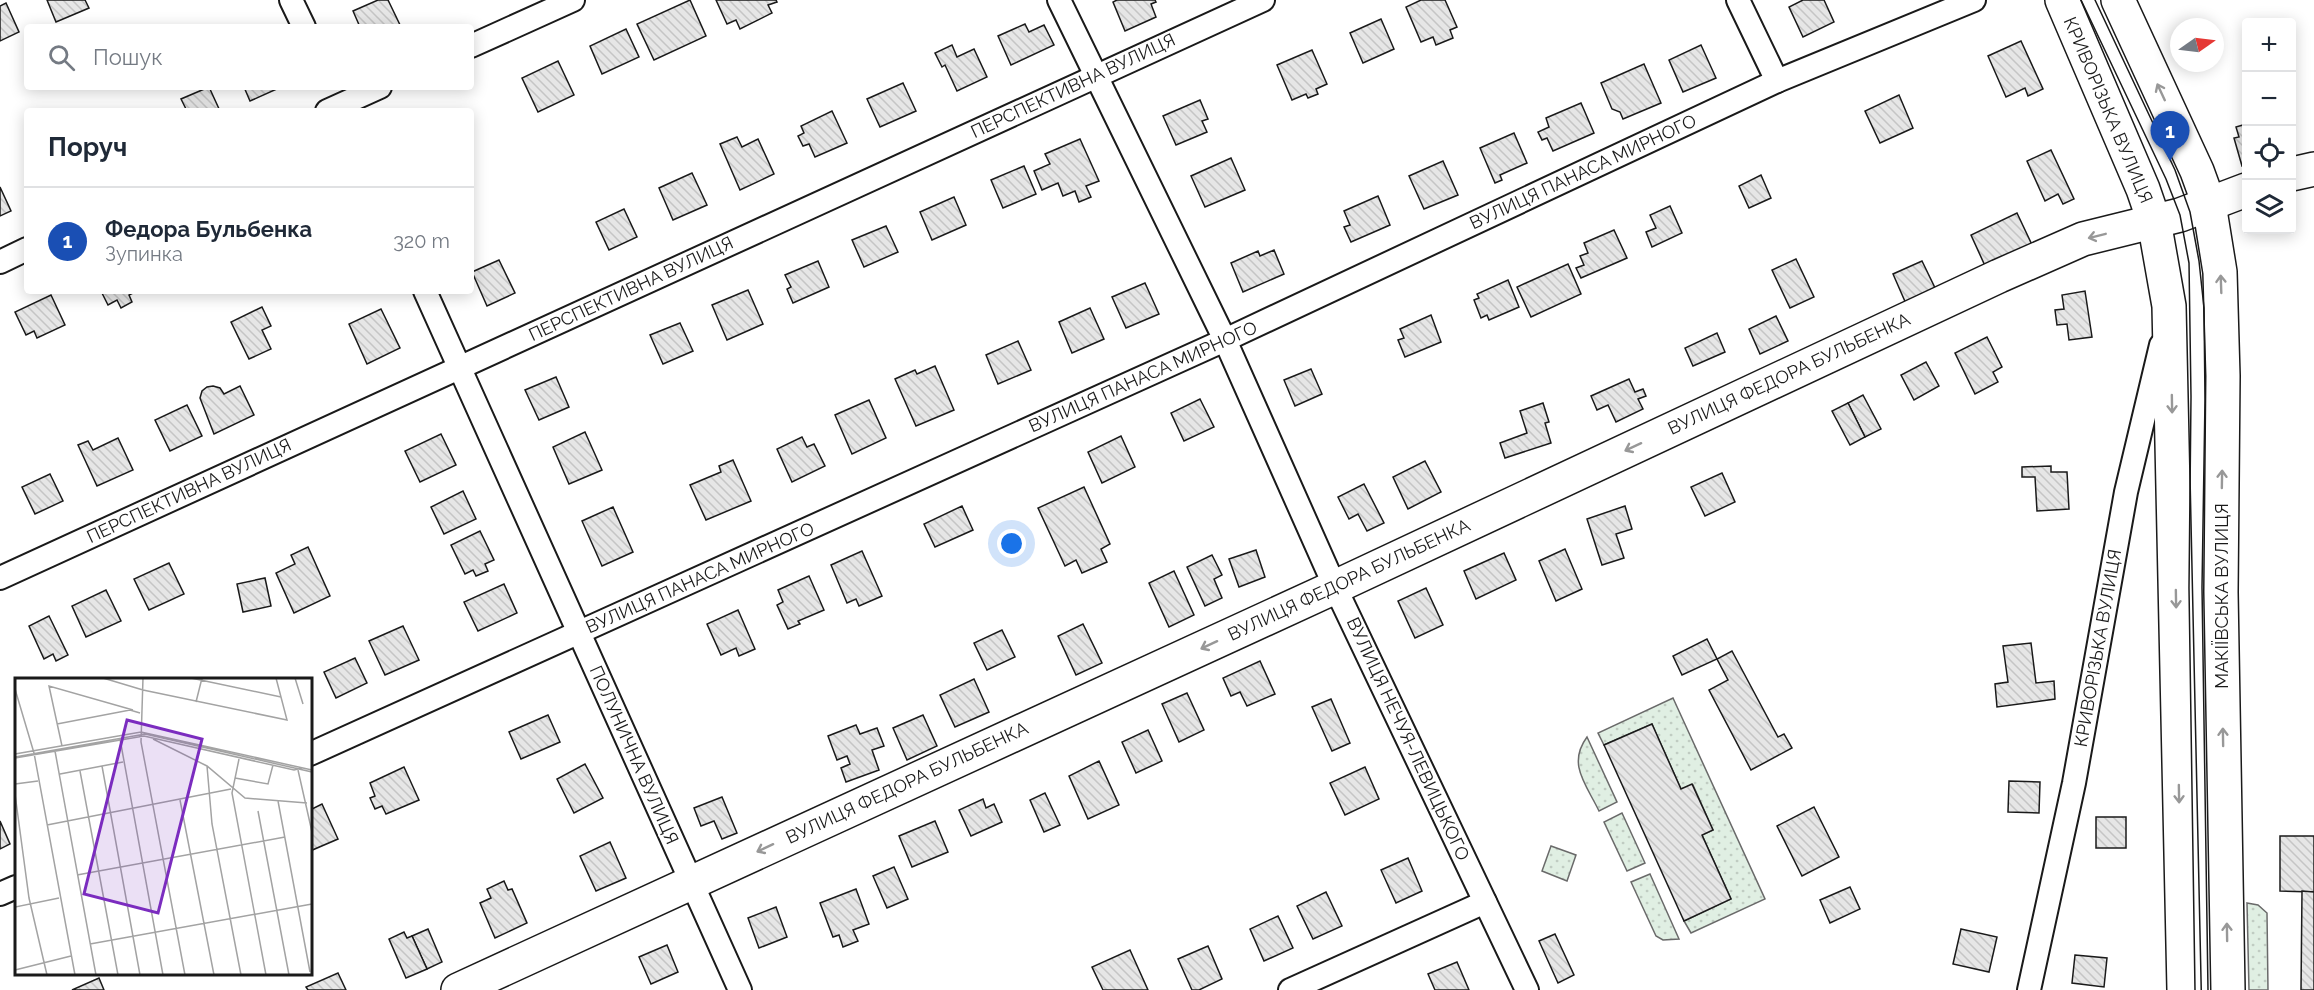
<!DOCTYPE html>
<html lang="uk">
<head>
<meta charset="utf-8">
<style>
	body { margin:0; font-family:Raleway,sans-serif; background:#f6f6f7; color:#1f2937 }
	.controls { position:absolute; right:18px; top:18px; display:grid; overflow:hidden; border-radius:6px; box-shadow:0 3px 15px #0003 }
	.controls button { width:54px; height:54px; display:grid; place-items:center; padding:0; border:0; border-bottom:2px solid #e0e1e3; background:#fff; color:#1f2937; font:30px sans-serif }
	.compass { position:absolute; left:2170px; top:18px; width:54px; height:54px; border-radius:50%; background:#fff; box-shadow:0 3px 15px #0003; rotate:76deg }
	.you { position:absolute; left:1012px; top:544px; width:21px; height:21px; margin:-15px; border:4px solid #fff; border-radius:50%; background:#1a73e8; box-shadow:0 0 0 9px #1a73e833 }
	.badge { display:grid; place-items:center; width:39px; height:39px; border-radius:50%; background:#0b8043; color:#fff; font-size:20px; font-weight:700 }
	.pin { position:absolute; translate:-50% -50px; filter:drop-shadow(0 2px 3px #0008) }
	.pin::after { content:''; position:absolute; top:32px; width:21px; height:18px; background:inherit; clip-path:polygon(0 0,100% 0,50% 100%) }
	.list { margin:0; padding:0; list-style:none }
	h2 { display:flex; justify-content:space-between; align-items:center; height:78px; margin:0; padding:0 24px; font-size:26px }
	h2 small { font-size:20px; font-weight:400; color:#747a83 }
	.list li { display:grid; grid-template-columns:39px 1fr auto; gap:18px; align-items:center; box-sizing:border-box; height:108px; padding:0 24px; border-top:2px solid #e0e1e3 }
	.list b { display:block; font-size:22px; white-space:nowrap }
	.list p { margin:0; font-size:20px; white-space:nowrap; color:#747a83 }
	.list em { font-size:20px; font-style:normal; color:#747a83 }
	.icon { flex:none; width:33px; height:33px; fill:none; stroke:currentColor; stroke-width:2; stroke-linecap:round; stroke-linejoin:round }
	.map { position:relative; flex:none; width:2314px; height:990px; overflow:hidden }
	.search { position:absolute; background:#fff; box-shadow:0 3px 15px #0003; left:24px; top:24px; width:450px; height:66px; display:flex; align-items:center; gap:15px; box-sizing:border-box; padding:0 21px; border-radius:6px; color:#747a83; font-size:22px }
	.panel { position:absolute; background:#fff; box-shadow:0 3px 15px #0003; left:24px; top:108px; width:450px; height:186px; border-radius:6px }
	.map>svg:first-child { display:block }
	.grass { fill:url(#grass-dots); stroke:#6a6a6a; stroke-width:1.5 }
	.building { fill:url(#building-back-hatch); stroke:#1a1a1a; stroke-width:1.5 }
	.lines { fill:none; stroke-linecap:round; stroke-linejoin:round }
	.street-casing { stroke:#1a1a1a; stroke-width:26 }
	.secondary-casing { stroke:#1a1a1a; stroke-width:36 }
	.street { stroke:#fff; stroke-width:22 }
	.secondary { stroke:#fff; stroke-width:33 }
	.tram { stroke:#1a1a1a; stroke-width:1.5 }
	.oneway { stroke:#989898 }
	.labels { text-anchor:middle; stroke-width:4.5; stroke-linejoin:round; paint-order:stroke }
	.street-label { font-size:18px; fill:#1a1a1a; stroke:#fff }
	.inset-road { fill:none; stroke:#a3a3a3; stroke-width:1.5 }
	.view { fill:#7b2cbf; fill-opacity:0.15; stroke:#7b2cbf; stroke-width:3 }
	.inset-edge { fill:none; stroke:#1a1a1a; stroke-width:3 }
</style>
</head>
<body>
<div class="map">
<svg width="2314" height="990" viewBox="0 0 2314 990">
	<defs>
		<pattern id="grass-dots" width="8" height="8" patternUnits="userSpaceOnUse" patternTransform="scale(1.5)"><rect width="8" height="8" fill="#e0efe3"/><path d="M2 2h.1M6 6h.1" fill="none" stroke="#c0ccc2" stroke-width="1.8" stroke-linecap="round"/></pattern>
		<pattern id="building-back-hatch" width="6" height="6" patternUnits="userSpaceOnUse" patternTransform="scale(1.5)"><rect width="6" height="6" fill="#e6e6e6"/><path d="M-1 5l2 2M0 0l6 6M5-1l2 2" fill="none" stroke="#c5c5c5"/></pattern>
	</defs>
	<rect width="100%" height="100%" fill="#fff"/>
	<g class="grass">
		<path d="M1673 698 1765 899 1691 933 1684 921 1731 899 1702 835 1713 830 1693 785 1681 789 1652 724 1604 745 1598 733Z"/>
		<path d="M1587 737 1617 802 1599 811C1586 784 1567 764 1587 737Z"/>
		<path d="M1622 813 1645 863 1627 871 1604 822Z"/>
		<path d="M1551 846 1576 855 1567 881 1542 871Z"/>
		<path d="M1650 874 1679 939 1663 940 1656 936 1631 882Z"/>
		<path d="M2247 903 2258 905 2267 913 2268 990H2249Z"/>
	</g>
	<g class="building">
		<path d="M47 0H85L89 8 56 22Z"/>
		<path d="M378 0H388L401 27H360L353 11Z"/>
		<path d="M690 0 706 36 654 60 637 24Z"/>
		<path d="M716 0H776L777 2 768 5 772 13 740 29 736 20 727 24Z"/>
		<path d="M1117 0H1155L1156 2 1151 4 1156 17 1125 31 1113 2Z"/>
		<path d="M1421 0H1445L1457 27 1450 30 1453 38 1436 45 1433 37 1421 42 1406 7Z"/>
		<path d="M1803 0H1824L1834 22 1803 37 1789 7Z"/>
		<path d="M6 3 19 32 0 41V6Z"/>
		<path d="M1381 19 1394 49 1363 63 1350 33Z"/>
		<path d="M1025 24 1029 32 1044 25 1054 45 1011 65 998 36Z"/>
		<path d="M626 29 639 57 602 74 590 46Z"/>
		<path d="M2021 41 2043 89 2028 96 2025 88 2006 97 1988 56Z"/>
		<path d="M952 45 957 57 974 49 987 77 957 91 945 65 942 67 935 53Z"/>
		<path d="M1701 45 1716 78 1683 92 1669 60Z"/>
		<path d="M1312 50 1327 84 1316 89 1318 94 1308 98 1306 94 1292 100 1277 65Z"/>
		<path d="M558 61 574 95 538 112 522 78Z"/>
		<path d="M1644 64 1661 103 1623 119 1620 112 1612 109 1601 83Z"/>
		<path d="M903 83 916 111 880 127 867 99Z"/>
		<path d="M209 87 220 111H187L181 99Z"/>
		<path d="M244 87H278L279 88 250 101Z"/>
		<path d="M1899 95 1913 128 1880 143 1865 111Z"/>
		<path d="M1200 100 1208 119 1202 121 1207 132 1176 145 1163 116Z"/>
		<path d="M1581 103 1594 133 1553 151 1547 138 1542 140 1538 132 1549 127 1546 118Z"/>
		<path d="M832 111 847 143 815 157 809 144 803 146 798 136 804 133 801 126Z"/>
		<path d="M2246 124V165L2242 166 2234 138 2239 137 2236 127Z"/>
		<path d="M1514 133 1527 163 1500 175 1502 180 1495 183 1480 148Z"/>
		<path d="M737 137 742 147 758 139 774 174 740 190 720 144Z"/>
		<path d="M1080 139 1099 181 1086 186 1091 197 1079 202 1075 191 1063 196 1058 183 1042 190 1034 171 1050 164 1045 154Z"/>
		<path d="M2051 150 2074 199 2063 204 2058 194 2045 201 2027 161Z"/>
		<path d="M1231 158 1245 190 1205 207 1191 176Z"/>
		<path d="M1443 161 1458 195 1424 209 1409 176Z"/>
		<path d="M1024 166 1036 194 1003 208 991 180Z"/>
		<path d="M692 173 707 205 673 220 659 188Z"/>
		<path d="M1761 175 1771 198 1749 208 1739 186Z"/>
		<path d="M0 187 11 211 0 216Z"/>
		<path d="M1378 196 1390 225 1351 242 1344 227 1350 225 1344 211Z"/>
		<path d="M954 197 966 225 932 240 920 212Z"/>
		<path d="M1670 206 1682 233 1652 247 1646 232 1656 228 1650 215Z"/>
		<path d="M624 209 637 237 609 250 596 222Z"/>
		<path d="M2017 213 2033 247 1986 268 1971 235Z"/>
		<path d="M886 226 898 252 864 267 852 240Z"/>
		<path d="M1614 230 1627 258 1581 278 1576 268 1584 265 1580 256 1588 253 1584 243Z"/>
		<path d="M1274 250 1284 274 1243 292 1231 263 1258 251 1260 256Z"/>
		<path d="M1796 259 1814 297 1790 308 1772 270Z"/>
		<path d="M499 260 515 293 487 306 472 272Z"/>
		<path d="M818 261 829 287 793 303 787 289 791 287 785 275Z"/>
		<path d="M1922 261 1937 292 1907 306 1893 274Z"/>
		<path d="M1568 264 1581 294 1531 317 1517 287Z"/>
		<path d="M1508 280 1519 307 1489 320 1487 315 1481 318 1474 300 1479 298 1477 294Z"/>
		<path d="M1145 283 1159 314 1126 328 1112 297Z"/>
		<path d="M748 290 763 324 727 340 712 305Z"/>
		<path d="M101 291H135V292L129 295 132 302 121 308 117 300 108 305Z"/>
		<path d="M2085 291 2092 337 2069 340 2067 324 2057 325 2055 310 2064 309 2062 295Z"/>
		<path d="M51 295 65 325 37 338 34 331 26 335 15 312Z"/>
		<path d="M262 307 271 326 262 330 271 349 249 359 231 322Z"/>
		<path d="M1090 308 1104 339 1072 353 1059 322Z"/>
		<path d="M381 309 400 348 367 364 349 324Z"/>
		<path d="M1431 315 1441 342 1405 357 1398 340 1404 338 1400 329Z"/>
		<path d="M1776 316 1788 341 1760 354 1749 329Z"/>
		<path d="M680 323 693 351 663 364 650 335Z"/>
		<path d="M1717 333 1725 352 1693 366 1685 348Z"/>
		<path d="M1987 337 2002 367 1993 372 1998 382 1975 394 1955 353Z"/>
		<path d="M1018 341 1031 370 998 384 986 355Z"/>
		<path d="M1926 362 1939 386 1914 400 1901 375Z"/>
		<path d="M935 366 954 410 916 426 895 379 915 370 917 374Z"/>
		<path d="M1311 369 1322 394 1295 406 1284 380Z"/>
		<path d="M556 377 569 407 539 420 525 390Z"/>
		<path d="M1629 379 1635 392 1643 389 1646 396 1638 399 1643 409 1616 422 1608 405 1597 410 1591 396Z"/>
		<path d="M213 386 220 388 224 394 240 386 254 415 214 434 200 398 202 391 207 387Z"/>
		<path d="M1863 395 1881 429 1865 437 1848 403Z"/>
		<path d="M1200 399 1214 427 1184 441 1171 413Z"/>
		<path d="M869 400 886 438 852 454 835 415Z"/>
		<path d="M1543 403 1549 422 1545 423 1551 443 1505 458 1500 443 1527 433 1520 411Z"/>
		<path d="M1848 403 1865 437 1850 445 1832 411Z"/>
		<path d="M187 405 202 436 170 451 155 420Z"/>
		<path d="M585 432 602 470 569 484 553 447Z"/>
		<path d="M441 434 456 465 420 482 405 451Z"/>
		<path d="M1121 436 1135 467 1102 483 1088 452Z"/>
		<path d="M802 437 807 447 814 444 825 466 792 482 777 449Z"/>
		<path d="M118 438 133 470 97 486 78 445 88 441 93 450Z"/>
		<path d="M733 460 751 501 706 520 690 485 721 472 719 466Z"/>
		<path d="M1425 461 1441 492 1408 509 1393 477Z"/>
		<path d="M2051 466V472H2067L2069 509 2037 511 2035 477H2022V467Z"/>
		<path d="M1722 473 1735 502 1705 516 1691 487Z"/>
		<path d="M50 474 63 501 35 514 22 487Z"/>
		<path d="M1364 484 1384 523 1367 531 1358 514 1349 519 1338 497Z"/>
		<path d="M1084 487 1110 544 1101 549 1107 562 1082 573 1076 560 1065 566 1038 508Z"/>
		<path d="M463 491 476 519 444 534 431 507Z"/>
		<path d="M962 506 973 530 935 547 924 524Z"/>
		<path d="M1625 506 1632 529 1616 534 1624 558 1602 565 1587 519Z"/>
		<path d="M613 507 633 552 602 566 582 521Z"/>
		<path d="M480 531 494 560 485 564 488 571 476 576 473 570 465 574 451 545Z"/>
		<path d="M308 547 330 596 294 613 276 573 295 564 291 555Z"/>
		<path d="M1565 549 1582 589 1556 601 1539 561Z"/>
		<path d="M1256 550 1265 577 1239 587 1229 559Z"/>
		<path d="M862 551 882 596 859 606 856 599 847 603 831 565Z"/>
		<path d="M1504 553 1516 580 1476 599 1464 571Z"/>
		<path d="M1212 555 1222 575 1214 579 1222 598 1205 606 1187 567Z"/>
		<path d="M169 563 184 594 149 610 134 579Z"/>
		<path d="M1174 571 1194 615 1169 627 1149 583Z"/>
		<path d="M809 576 824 610 798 621 800 624 788 629 777 605 783 602 778 590Z"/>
		<path d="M265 578 271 606 243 612 237 584Z"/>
		<path d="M504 584 517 613 478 631 464 602Z"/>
		<path d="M1426 588 1443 625 1415 638 1398 601Z"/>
		<path d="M106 590 121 621 86 637 72 606Z"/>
		<path d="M738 610 755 649 739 656 736 648 721 655 707 624Z"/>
		<path d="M49 616 68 655 56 661 53 654 44 659 29 626Z"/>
		<path d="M1083 624 1102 663 1076 675 1058 636Z"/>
		<path d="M403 626 419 660 385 675 369 641Z"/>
		<path d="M1002 630 1015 657 987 670 974 643Z"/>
		<path d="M1707 639 1717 659 1682 675 1673 656Z"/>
		<path d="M2031 643 2036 683 2054 681 2055 699 1997 707 1995 684 2008 682 2003 646Z"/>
		<path d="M1732 651 1778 737 1784 734 1792 748 1751 770 1709 690 1728 680 1717 659Z"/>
		<path d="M355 658 367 683 336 698 324 672Z"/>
		<path d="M1260 661 1275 694 1247 706 1240 692 1231 696 1223 678Z"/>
		<path d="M974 679 989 712 955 727 940 695Z"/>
		<path d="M1187 693 1204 730 1179 742 1162 704Z"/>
		<path d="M1331 699 1350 743 1332 751 1312 707Z"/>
		<path d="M548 715 560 742 521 759 509 732Z"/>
		<path d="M923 715 937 746 907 760 893 728Z"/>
		<path d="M1652 724 1681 789 1692 784 1713 830 1702 835 1731 899 1684 921 1604 745Z"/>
		<path d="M856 725 860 734 877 728 884 746 872 750 879 770 846 782 841 768 850 764 847 756 837 760 828 736Z"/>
		<path d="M1148 730 1162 761 1136 773 1122 742Z"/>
		<path d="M1099 761 1119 805 1088 819 1069 776Z"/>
		<path d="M585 764 603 798 574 813 557 779Z"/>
		<path d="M404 767 419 800 386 814 382 806 375 809 370 798 375 796 370 783Z"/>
		<path d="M1365 767 1379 799 1345 815 1330 783Z"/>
		<path d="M2009 781 2040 782 2039 813 2008 812Z"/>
		<path d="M1045 793 1060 825 1044 832 1030 800Z"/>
		<path d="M722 797 737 833 722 839 714 821 701 826 694 808Z"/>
		<path d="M983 799 986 808 994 804 1002 822 971 836 959 810Z"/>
		<path d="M322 804 338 839 310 851V810Z"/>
		<path d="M1814 807 1839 857 1802 876 1777 826Z"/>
		<rect x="2096" y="817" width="30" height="31"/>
		<path d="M0 821 10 844 0 849Z"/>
		<path d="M935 821 948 852 912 867 899 836Z"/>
		<path d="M2280 836H2314V892L2280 891Z"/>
		<path d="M610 842 626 878 596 891 580 856Z"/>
		<path d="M1408 858 1422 891 1396 903 1381 870Z"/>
		<path d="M894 867 908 899 887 908 873 876Z"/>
		<path d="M504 881 508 890 512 889 527 923 495 938 480 903 491 898 487 889Z"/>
		<path d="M1850 887 1860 909 1830 923 1820 900Z"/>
		<path d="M856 889 869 924 853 930 858 941 843 947 839 935 833 937 820 903Z"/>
		<path d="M2302 891 2314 892V990H2301Z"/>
		<path d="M1326 892 1342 926 1313 939 1297 906Z"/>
		<path d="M776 907 787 937 759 948 748 918Z"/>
		<path d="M1278 916 1293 948 1264 961 1250 929Z"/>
		<path d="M428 929 442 962 427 969 412 936Z"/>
		<path d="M1961 929 1997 937 1989 972 1953 964Z"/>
		<path d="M404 932 407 938 412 936 427 969 406 978 389 939Z"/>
		<path d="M1555 934 1574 975 1558 983 1539 941Z"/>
		<path d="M667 945 678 972 651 984 639 957Z"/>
		<path d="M1208 946 1222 979 1199 990H1192L1178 959Z"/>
		<path d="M1130 950 1148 990H1103L1092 967Z"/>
		<path d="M2075 955 2107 958 2104 987 2072 983Z"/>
		<path d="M1457 962 1469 990H1435L1428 974Z"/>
		<path d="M338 973 346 990H308L306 987Z"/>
		<path d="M99 978 104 990H72Z"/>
	</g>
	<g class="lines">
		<defs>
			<g id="street">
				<path d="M291 0 304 27"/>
				<path d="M1059 0 1225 340 1335 587 1527 990"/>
				<path d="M1738 0 1777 81"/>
				<path d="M471 46 573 0"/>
				<path d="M327 111 380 87"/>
				<path d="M0 262 27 249"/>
				<path d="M425 291 740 990"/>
				<path d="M0 578 1263 0"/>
				<path d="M310 754 1225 340 1777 81 1974 0"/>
				<path d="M0 894 16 887"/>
				<path d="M1290 990 1485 902"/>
				<path d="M2029 990 2074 783 2126 492 2161 345"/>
			</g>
			<g id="secondary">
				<path d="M2062 0 2143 189 2154 221 2169 306 2184 990"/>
				<path d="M2118 0 2197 171 2209 204 2220 272 2223 376 2221 592 2228 990"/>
				<path d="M2292 174 2314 169"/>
				<path d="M458 990 1335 587 1999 276 2083 239 2180 215 2246 190"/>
			</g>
		</defs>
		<use href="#street" class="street-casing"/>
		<use href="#secondary" class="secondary-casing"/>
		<use href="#street" class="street"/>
		<use href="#secondary" class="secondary"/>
		<g class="tram">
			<path d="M2081 0 2166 179 2180 215 2189 263 2191 397 2189 588 2195 990"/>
			<path d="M2095 0 2175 170 2190 212 2199 261 2204 308 2205 400 2202 587 2208 990"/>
		</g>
	</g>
	<defs><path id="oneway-shaft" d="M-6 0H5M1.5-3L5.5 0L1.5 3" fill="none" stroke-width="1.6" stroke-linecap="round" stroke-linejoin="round" transform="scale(1.5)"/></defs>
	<g class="oneway">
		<use href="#oneway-shaft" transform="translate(2161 92) rotate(-115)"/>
		<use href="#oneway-shaft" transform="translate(2097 236) rotate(166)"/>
		<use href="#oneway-shaft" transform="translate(2221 284) rotate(-92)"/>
		<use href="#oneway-shaft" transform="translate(2172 404) rotate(89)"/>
		<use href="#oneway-shaft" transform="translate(1633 447) rotate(155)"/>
		<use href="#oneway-shaft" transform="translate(2222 479) rotate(-89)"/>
		<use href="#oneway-shaft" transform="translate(2176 599) rotate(89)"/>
		<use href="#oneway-shaft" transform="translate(1209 645) rotate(155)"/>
		<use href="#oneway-shaft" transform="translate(2223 737) rotate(-91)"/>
		<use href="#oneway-shaft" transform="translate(2179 794) rotate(89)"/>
		<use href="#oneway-shaft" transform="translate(765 848) rotate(155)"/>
		<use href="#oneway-shaft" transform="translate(2227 932) rotate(-91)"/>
	</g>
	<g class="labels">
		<g class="street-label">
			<text transform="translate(1073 86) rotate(-25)" y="6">ПЕРСПЕКТИВНА ВУЛИЦЯ</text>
			<text transform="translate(2108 110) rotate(67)" y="6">КРИВОРІЗЬКА ВУЛИЦЯ</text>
			<text transform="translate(1583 172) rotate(-25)" y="6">ВУЛИЦЯ ПАНАСА МИРНОГО</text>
			<text transform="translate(631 289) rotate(-25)" y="6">ПЕРСПЕКТИВНА ВУЛИЦЯ</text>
			<text transform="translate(1789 374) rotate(-25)" y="6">ВУЛИЦЯ ФЕДОРА БУЛЬБЕНКА</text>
			<text transform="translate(1143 377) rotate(-24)" y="6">ВУЛИЦЯ ПАНАСА МИРНОГО</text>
			<text transform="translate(189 491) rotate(-25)" y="6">ПЕРСПЕКТИВНА ВУЛИЦЯ</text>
			<text transform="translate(700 578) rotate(-24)" y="6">ВУЛИЦЯ ПАНАСА МИРНОГО</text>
			<text transform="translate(1349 580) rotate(-25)" y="6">ВУЛИЦЯ ФЕДОРА БУЛЬБЕНКА</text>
			<text transform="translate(2222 596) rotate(-90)" y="6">МАКІЇВСЬКА ВУЛИЦЯ</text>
			<text transform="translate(2098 648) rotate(-80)" y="6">КРИВОРІЗЬКА ВУЛИЦЯ</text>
			<text transform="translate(1408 739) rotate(65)" y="6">ВУЛИЦЯ НЕЧУЯ-ЛЕВИЦЬКОГО</text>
			<text transform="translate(634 755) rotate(66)" y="6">ПОЛУНИЧНА ВУЛИЦЯ</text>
			<text transform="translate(907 783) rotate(-25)" y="6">ВУЛИЦЯ ФЕДОРА БУЛЬБЕНКА</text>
		</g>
	</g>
	<g transform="translate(15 678)">
		<rect width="297" height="297" fill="#fff"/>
		<path class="inset-road" d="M88 0 128 12 272 42 261 0M128 0 126 64 170 297M176 0 266 19M280 0 288 26M0 11 19 75 60 297M181 24 187 0M42 46 115 32 125 35M105 61 148 297M138 61 192 88 230 120 292 125M47 68 34 8 118 32M40 73 81 297M0 76 126 54 297 92M0 79 130 56 297 94M0 80 129 58 279 92 287 90M224 81 217 115 251 297M87 88 125 297M192 88 197 146 226 297M283 92 297 154M65 93 103 297M45 96 108 84M220 100 253 106 258 87M0 106 23 103M0 116 14 220 32 297M165 122 199 297M263 123 295 294M243 133 274 297M32 147 216 111M62 197 270 159M0 237V229L44 220M75 266 297 226M0 292 56 278"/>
		<path class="view" d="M112 42 187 61 143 235 69 216Z"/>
		<rect width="297" height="297" class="inset-edge"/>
	</g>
</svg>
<div class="controls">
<button>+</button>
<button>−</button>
<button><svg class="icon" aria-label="locate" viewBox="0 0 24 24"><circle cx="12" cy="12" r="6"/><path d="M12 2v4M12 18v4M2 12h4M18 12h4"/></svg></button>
<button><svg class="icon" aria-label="layers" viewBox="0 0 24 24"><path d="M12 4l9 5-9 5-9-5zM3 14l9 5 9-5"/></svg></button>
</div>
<svg class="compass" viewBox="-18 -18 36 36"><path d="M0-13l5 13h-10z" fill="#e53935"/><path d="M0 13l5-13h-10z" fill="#747a83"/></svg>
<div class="you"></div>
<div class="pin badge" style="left:2170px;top:161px;background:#1a4fb4">1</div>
<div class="search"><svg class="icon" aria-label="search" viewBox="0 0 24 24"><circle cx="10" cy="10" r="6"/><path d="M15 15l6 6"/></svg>Пошук</div>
<section class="panel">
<h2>Поруч<small></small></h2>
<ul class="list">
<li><span class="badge" style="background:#1a4fb4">1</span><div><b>Федора Бульбенка</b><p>Зупинка</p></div><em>320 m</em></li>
</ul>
</section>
</div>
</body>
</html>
